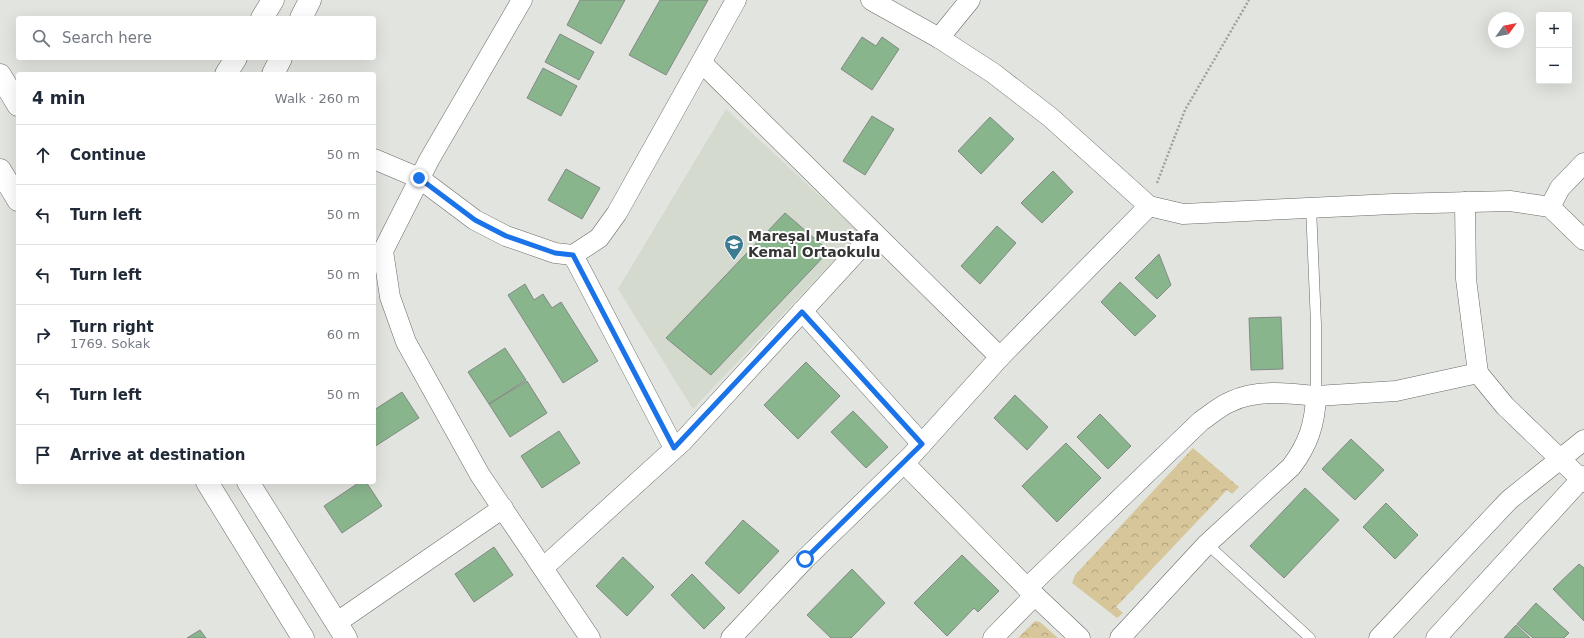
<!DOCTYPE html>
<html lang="en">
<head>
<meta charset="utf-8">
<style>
	body { margin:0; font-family:"DejaVu Sans",sans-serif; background:#f6f6f7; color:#1f2937 }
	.controls { position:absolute; right:12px; top:12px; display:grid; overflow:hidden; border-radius:4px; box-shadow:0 4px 16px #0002 }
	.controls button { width:36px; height:36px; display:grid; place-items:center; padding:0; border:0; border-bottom:1px solid #e0e1e3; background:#fff; color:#1f2937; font:20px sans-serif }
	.compass { position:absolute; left:1488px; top:12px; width:36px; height:36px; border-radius:50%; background:#fff; box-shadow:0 4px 16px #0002; rotate:57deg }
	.stop { position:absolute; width:12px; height:12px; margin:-9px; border:3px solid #1a73e8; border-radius:50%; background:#fff }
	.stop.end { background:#1a73e8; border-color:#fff; box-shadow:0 1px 4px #0008 }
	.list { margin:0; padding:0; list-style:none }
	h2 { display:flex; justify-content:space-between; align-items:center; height:52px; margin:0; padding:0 16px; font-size:17px }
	h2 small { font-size:13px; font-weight:400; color:#747a83 }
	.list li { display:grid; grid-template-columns:26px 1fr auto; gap:12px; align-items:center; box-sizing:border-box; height:60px; padding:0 16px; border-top:1px solid #e0e1e3 }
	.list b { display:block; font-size:15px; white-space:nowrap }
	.list p { margin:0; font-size:13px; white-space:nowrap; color:#747a83 }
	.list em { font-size:13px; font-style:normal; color:#747a83 }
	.icon { flex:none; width:22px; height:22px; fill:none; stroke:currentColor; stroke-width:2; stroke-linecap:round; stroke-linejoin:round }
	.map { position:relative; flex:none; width:1584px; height:638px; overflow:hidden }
	.search { position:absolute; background:#fff; box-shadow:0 4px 16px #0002; left:16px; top:16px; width:360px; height:44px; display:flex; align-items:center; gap:10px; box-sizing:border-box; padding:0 14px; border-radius:4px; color:#747a83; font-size:15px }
	.panel { position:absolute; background:#fff; box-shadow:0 4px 16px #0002; left:16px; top:72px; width:360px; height:412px; border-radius:4px }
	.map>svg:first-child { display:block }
	.built { fill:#d4dace }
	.park { fill:url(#park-crowns) }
	.building { fill:#89b58c; stroke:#838884 }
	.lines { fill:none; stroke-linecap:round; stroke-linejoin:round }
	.service-casing { stroke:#686a66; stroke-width:11 }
	.minor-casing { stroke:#686a66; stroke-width:21 }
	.tertiary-casing { stroke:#686a66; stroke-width:23 }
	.path { stroke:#9ea09b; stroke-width:2.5; stroke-dasharray:2 2; stroke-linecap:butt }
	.service { stroke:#fff; stroke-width:10 }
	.minor { stroke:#fff; stroke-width:20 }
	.tertiary { stroke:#fff; stroke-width:22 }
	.route { stroke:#1a73e8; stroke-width:5 }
	.labels { text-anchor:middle; stroke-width:4; stroke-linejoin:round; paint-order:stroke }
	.poi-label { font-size:14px; font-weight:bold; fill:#353634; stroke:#fff; text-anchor:start }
</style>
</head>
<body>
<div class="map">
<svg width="1584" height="638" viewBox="0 0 1584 638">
	<defs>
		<pattern id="park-crowns" width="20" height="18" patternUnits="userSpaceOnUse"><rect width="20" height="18" fill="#d8c69b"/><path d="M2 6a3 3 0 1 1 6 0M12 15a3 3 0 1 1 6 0" fill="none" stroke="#b0a27f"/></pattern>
	</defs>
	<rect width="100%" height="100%" fill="#e2e5df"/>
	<path class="built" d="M726 109 860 233 693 409 618 289Z"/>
	<g class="park">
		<path d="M1193 448 1239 487 1232 494 1227 490 1116 607 1123 613 1117 618 1072 583 1075 575Z"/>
		<path d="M1035 621 1040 622 1058 638H1018Z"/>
	</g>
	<g class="building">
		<path d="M580 0H625L601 44 567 25Z"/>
		<path d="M660 0H708L666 75 629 55Z"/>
		<path d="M560 34 594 52 579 80 545 62Z"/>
		<path d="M862 37 876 46 882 37 899 49 872 90 841 69Z"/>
		<path d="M543 68 577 86 561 116 527 98Z"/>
		<path d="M872 116 894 129 865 175 843 161Z"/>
		<path d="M990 117 1014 139 981 174 958 151Z"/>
		<path d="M566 169 600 188 582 219 548 200Z"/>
		<path d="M1053 171 1073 192 1042 223 1021 203Z"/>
		<path d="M785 213 829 251 711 375 666 338Z"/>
		<path d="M997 226 1016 243 980 284 961 266Z"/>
		<path d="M1159 254 1171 285 1157 299 1135 278Z"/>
		<path d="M1120 282 1156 316 1135 336 1101 302Z"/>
		<path d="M525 284 534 300 543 294 552 308 561 302 598 361 563 383 508 295Z"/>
		<path d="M1281 317 1283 369 1251 370 1249 318Z"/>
		<path d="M505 348 526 380 489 404 468 372Z"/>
		<path d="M806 362 840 396 798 439 764 405Z"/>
		<path d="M527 381 547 413 510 437 489 404Z"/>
		<path d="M402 392 419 418 374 447V410Z"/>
		<path d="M1015 395 1048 427 1027 450 994 418Z"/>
		<path d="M853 411 888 447 866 468 831 432Z"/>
		<path d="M1100 414 1131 446 1108 469 1077 437Z"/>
		<path d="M559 431 580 463 542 488 521 456Z"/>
		<path d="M1351 439 1384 470 1355 500 1322 469Z"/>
		<path d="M1066 443 1101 478 1057 522 1022 486Z"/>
		<path d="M360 482H366L382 506 342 533 324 506Z"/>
		<path d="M1305 488 1339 520 1284 578 1250 546Z"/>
		<path d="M1386 503 1418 535 1395 559 1363 527Z"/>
		<path d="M743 520 779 551 739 594 705 563Z"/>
		<path d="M494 547 513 575 474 602 455 574Z"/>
		<path d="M962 555 999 591 978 612 974 608 947 636 914 603Z"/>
		<path d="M623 557 654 587 627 616 596 586Z"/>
		<path d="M1579 564 1584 568V621L1553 589Z"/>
		<path d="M852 569 885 603 851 638H831L807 615Z"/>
		<path d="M692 574 725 608 704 629 671 595Z"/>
		<path d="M1536 603 1569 633 1564 638H1533L1517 624Z"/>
		<path d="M1516 625 1530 638H1504Z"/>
		<path d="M200 630 206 638H187Z"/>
	</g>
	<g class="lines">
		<defs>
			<g id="service">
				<path d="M1311 207 1316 324V396"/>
				<path d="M1207 544 1310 638"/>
			</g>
			<g id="minor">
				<path d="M522 0 429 160 383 251 390 297 406 342 480 475 590 638"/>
				<path d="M871 0 939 38 993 73 1050 117 1149 206 1183 214 1393 204 1510 201 1550 207 1584 240"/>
				<path d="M939 38 970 0"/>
				<path d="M702 63 1000 357"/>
				<path d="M374 159 419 178 475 220 506 236 555 253 573 255 599 238 617 213 736 0"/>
				<path d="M1465 202 1466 279 1478 373"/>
				<path d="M1550 207 1560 188 1584 163"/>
				<path d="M573 255 674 448"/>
				<path d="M802 311 922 444"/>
				<path d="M904 463 1027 588 1080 638"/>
				<path d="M543 568 683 441 874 233"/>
				<path d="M1027 588 1201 421C1210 415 1220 406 1230 402 1256 389 1289 393 1316 396"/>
				<path d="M336 623 503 508"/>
				<path d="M731 638 805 559 911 456 1000 357 1149 206"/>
				<path d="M993 638 1034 596"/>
				<path d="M1120 638 1207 544 1291 467C1308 445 1315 424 1316 396L1396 391 1478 373 1505 406 1584 482"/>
				<path d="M1379 638 1509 500 1584 440"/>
				<path d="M1436 638 1584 476"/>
			</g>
			<g id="tertiary">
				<path d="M262 18 273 0"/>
				<path d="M301 18 310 0"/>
				<path d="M226 74 236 58"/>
				<path d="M273 74 281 58"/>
				<path d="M0 75 18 105"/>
				<path d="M0 170 18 200"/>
				<path d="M207 482 303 638"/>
				<path d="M248 482 346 638"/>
			</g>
		</defs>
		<use href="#service" class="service-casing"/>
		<use href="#minor" class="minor-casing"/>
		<use href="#tertiary" class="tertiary-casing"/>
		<path class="path" d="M1157 183 1185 110 1249 0"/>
		<use href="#service" class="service"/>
		<use href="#minor" class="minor"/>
		<use href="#tertiary" class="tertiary"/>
	</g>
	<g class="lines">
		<path class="route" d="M419 178 475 220 506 236 555 253 573 255 674 448 802 312 922 444 805 559"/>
	</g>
	<defs>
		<symbol id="school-pin" viewBox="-11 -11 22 30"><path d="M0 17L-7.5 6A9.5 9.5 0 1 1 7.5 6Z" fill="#3d7b91" stroke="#fff"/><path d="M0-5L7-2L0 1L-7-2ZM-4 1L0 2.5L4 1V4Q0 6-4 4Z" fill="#fff"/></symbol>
	</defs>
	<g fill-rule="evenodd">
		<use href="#school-pin" x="723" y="233" width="22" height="30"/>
	</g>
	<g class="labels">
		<g class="poi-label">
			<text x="748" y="241">Mareşal Mustafa<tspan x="748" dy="16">Kemal Ortaokulu</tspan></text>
		</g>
	</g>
</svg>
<div class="controls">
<button>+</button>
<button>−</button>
</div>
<svg class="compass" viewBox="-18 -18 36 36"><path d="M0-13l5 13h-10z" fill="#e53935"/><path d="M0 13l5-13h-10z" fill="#747a83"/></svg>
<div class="stop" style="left:805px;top:559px"></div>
<div class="stop end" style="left:419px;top:178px"></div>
<div class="search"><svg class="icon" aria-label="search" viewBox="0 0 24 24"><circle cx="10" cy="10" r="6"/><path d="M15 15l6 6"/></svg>Search here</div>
<section class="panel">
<h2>4 min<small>Walk · 260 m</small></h2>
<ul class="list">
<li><svg class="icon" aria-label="ahead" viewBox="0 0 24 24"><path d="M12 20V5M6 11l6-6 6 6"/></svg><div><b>Continue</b></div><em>50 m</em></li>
<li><svg class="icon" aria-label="left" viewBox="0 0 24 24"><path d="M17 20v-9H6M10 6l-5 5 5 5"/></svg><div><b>Turn left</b></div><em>50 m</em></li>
<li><svg class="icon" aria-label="left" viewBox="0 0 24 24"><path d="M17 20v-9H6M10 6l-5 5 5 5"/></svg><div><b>Turn left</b></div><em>50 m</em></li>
<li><svg class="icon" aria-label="right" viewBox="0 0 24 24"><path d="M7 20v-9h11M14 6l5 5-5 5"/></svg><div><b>Turn right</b><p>1769. Sokak</p></div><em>60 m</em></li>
<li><svg class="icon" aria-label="left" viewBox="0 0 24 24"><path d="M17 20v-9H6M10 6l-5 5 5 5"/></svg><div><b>Turn left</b></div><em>50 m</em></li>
<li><svg class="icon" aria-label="arrive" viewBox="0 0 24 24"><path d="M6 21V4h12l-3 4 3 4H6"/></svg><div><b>Arrive at destination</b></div></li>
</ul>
</section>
</div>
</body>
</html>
